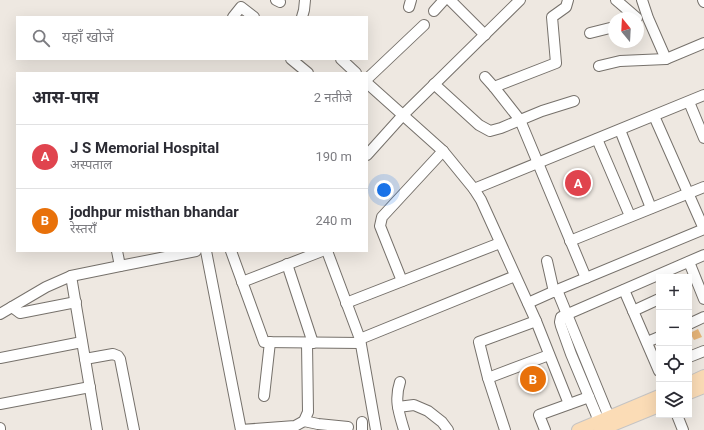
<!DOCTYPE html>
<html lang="hi">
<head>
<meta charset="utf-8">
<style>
	body { margin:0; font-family:Roboto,"Noto Sans Devanagari",sans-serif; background:#f7f7f7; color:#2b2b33 }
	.controls { position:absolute; right:12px; bottom:12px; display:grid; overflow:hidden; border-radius:0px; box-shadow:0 4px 16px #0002 }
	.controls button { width:36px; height:36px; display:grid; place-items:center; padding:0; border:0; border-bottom:1px solid #e1e1e2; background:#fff; color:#2b2b33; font:20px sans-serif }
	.compass { position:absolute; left:608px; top:12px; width:36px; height:36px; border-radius:50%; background:#fff; box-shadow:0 4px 16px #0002; rotate:342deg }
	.you { position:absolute; left:384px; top:190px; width:14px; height:14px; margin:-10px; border:3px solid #fff; border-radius:50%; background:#1a73e8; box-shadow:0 0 0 6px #1a73e833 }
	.badge { display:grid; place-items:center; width:26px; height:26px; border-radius:50%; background:#1a73e8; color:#fff; font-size:13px; font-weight:700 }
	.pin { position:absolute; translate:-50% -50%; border:2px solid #fff; box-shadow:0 1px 4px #0006 }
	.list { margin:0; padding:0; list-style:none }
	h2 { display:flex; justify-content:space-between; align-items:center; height:52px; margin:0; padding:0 16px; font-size:17px }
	h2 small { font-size:13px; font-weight:400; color:#7c7c81 }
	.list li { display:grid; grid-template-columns:26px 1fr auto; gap:12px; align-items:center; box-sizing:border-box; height:64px; padding:0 16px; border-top:1px solid #e1e1e2 }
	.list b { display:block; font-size:15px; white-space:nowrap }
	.list p { margin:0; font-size:13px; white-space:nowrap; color:#7c7c81 }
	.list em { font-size:13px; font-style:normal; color:#7c7c81 }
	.icon { flex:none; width:22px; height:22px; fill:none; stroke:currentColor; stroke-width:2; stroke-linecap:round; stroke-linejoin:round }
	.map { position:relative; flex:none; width:704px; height:430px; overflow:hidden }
	.search { position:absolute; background:#fff; box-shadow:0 4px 16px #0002; left:16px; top:16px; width:352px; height:44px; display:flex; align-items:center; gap:10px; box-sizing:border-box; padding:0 14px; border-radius:0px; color:#7c7c81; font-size:15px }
	.panel { position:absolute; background:#fff; box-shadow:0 4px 16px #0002; left:16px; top:72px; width:352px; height:180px; border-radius:0px }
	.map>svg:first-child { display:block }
	.building { fill:#e6b478 }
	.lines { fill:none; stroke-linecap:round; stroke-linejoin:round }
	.minor-casing { stroke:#76716b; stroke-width:12 }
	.major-casing { stroke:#c5c4c4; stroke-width:14 }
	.minor { stroke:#fff; stroke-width:10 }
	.major { stroke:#fbdcb6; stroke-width:12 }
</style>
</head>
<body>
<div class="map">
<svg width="704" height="430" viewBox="0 0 704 430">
	<rect width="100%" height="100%" fill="#eee8e1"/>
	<g class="building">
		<path d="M584 176 589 192 577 196 572 181Z"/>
		<path d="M698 329 702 337 694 340 690 333Z"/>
	</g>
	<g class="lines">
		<defs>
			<g id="minor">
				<path d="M276 0 280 2"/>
				<path d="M450 0 485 35"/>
				<path d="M616 0 637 18"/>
				<path d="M642 0 648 18 666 59"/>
				<path d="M703 0 704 2"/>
				<path d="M409 7 411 0"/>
				<path d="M434 11 444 0"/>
				<path d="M233 17 241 7 254 17"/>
				<path d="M302 17 304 10 305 0"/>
				<path d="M590 33 614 27"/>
				<path d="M291 59 308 73"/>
				<path d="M341 59 356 73"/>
				<path d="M599 66 620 61 666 59 704 43"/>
				<path d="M485 77 494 87 520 120 586 278"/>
				<path d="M367 79 424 25"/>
				<path d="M367 83 443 151 474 189 481 200 536 321 569 404"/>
				<path d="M434 84 479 125 490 131 501 128 542 111 574 101"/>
				<path d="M494 87 556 63 552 17 566 7 568 0"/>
				<path d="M689 102 704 138"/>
				<path d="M654 116 704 229"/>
				<path d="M620 130 651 208"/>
				<path d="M597 139 630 216"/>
				<path d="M367 155 403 115 520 0"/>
				<path d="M474 189 704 95"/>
				<path d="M570 241 704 187"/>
				<path d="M117 251 120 266 196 251"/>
				<path d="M206 251 241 430"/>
				<path d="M231 251 264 342 360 343"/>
				<path d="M327 251 360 339 376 430"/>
				<path d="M547 261 554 292"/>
				<path d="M689 262 704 299"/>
				<path d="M287 264 313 343"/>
				<path d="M71 276 97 430"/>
				<path d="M402 281 380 226 382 217 443 151"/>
				<path d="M242 282 322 251"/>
				<path d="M557 290 609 417"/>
				<path d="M624 290 659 371"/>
				<path d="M346 303 500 243"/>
				<path d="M528 303 557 290 704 229"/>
				<path d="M12 307 20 313 76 302"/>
				<path d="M633 311 659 299"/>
				<path d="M0 314 46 287 71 276 120 266"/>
				<path d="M689 324 704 317"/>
				<path d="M360 339 515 276"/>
				<path d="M647 342 659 337"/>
				<path d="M689 357 704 351"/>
				<path d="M0 358 82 342"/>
				<path d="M85 359 113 354 118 356 120 359 134 430"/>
				<path d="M488 378 549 355"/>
				<path d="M400 382C394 400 399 413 404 430"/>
				<path d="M264 396 270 342"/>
				<path d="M0 404 90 387"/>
				<path d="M398 407 414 405 428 411 442 422 448 430"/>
				<path d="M677 415 683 430"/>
				<path d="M304 421 318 424 348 427 347 430"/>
				<path d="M599 421 571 354 561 326 560 322 561 317 704 255"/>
				<path d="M362 422V430"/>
				<path d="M0 428V430"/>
				<path d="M241 430 295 426 304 421 308 412 307 343"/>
				<path d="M505 430 488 378 479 342 536 321"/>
				<path d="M545 430 539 415 589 397"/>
			</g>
			<g id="major">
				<path d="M689 383 704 376"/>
				<path d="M689 393 704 387"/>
				<path d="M578 430 659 396"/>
				<path d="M600 430 659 406"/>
			</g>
		</defs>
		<use href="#minor" class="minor-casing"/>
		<use href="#major" class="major-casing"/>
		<use href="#minor" class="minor"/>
		<use href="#major" class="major"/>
	</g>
</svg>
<div class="controls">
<button>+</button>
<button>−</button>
<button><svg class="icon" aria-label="locate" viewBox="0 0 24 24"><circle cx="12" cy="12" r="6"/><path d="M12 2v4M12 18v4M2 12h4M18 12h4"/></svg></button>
<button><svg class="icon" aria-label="layers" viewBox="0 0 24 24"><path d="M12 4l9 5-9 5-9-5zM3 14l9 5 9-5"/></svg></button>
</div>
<svg class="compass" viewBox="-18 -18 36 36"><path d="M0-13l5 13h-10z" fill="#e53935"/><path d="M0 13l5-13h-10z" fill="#7c7c81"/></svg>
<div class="you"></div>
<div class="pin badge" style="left:578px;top:183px;background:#e0444e">A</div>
<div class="pin badge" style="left:533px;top:379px;background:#e8710a">B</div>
<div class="search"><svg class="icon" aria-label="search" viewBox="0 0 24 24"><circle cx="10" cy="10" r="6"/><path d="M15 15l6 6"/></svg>यहाँ खोजें</div>
<section class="panel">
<h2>आस-पास<small>2 नतीजे</small></h2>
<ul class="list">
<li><span class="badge" style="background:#e0444e">A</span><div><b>J S Memorial Hospital</b><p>अस्पताल</p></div><em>190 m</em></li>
<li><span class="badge" style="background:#e8710a">B</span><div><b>jodhpur misthan bhandar</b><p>रेस्तराँ</p></div><em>240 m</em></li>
</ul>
</section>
</div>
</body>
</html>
